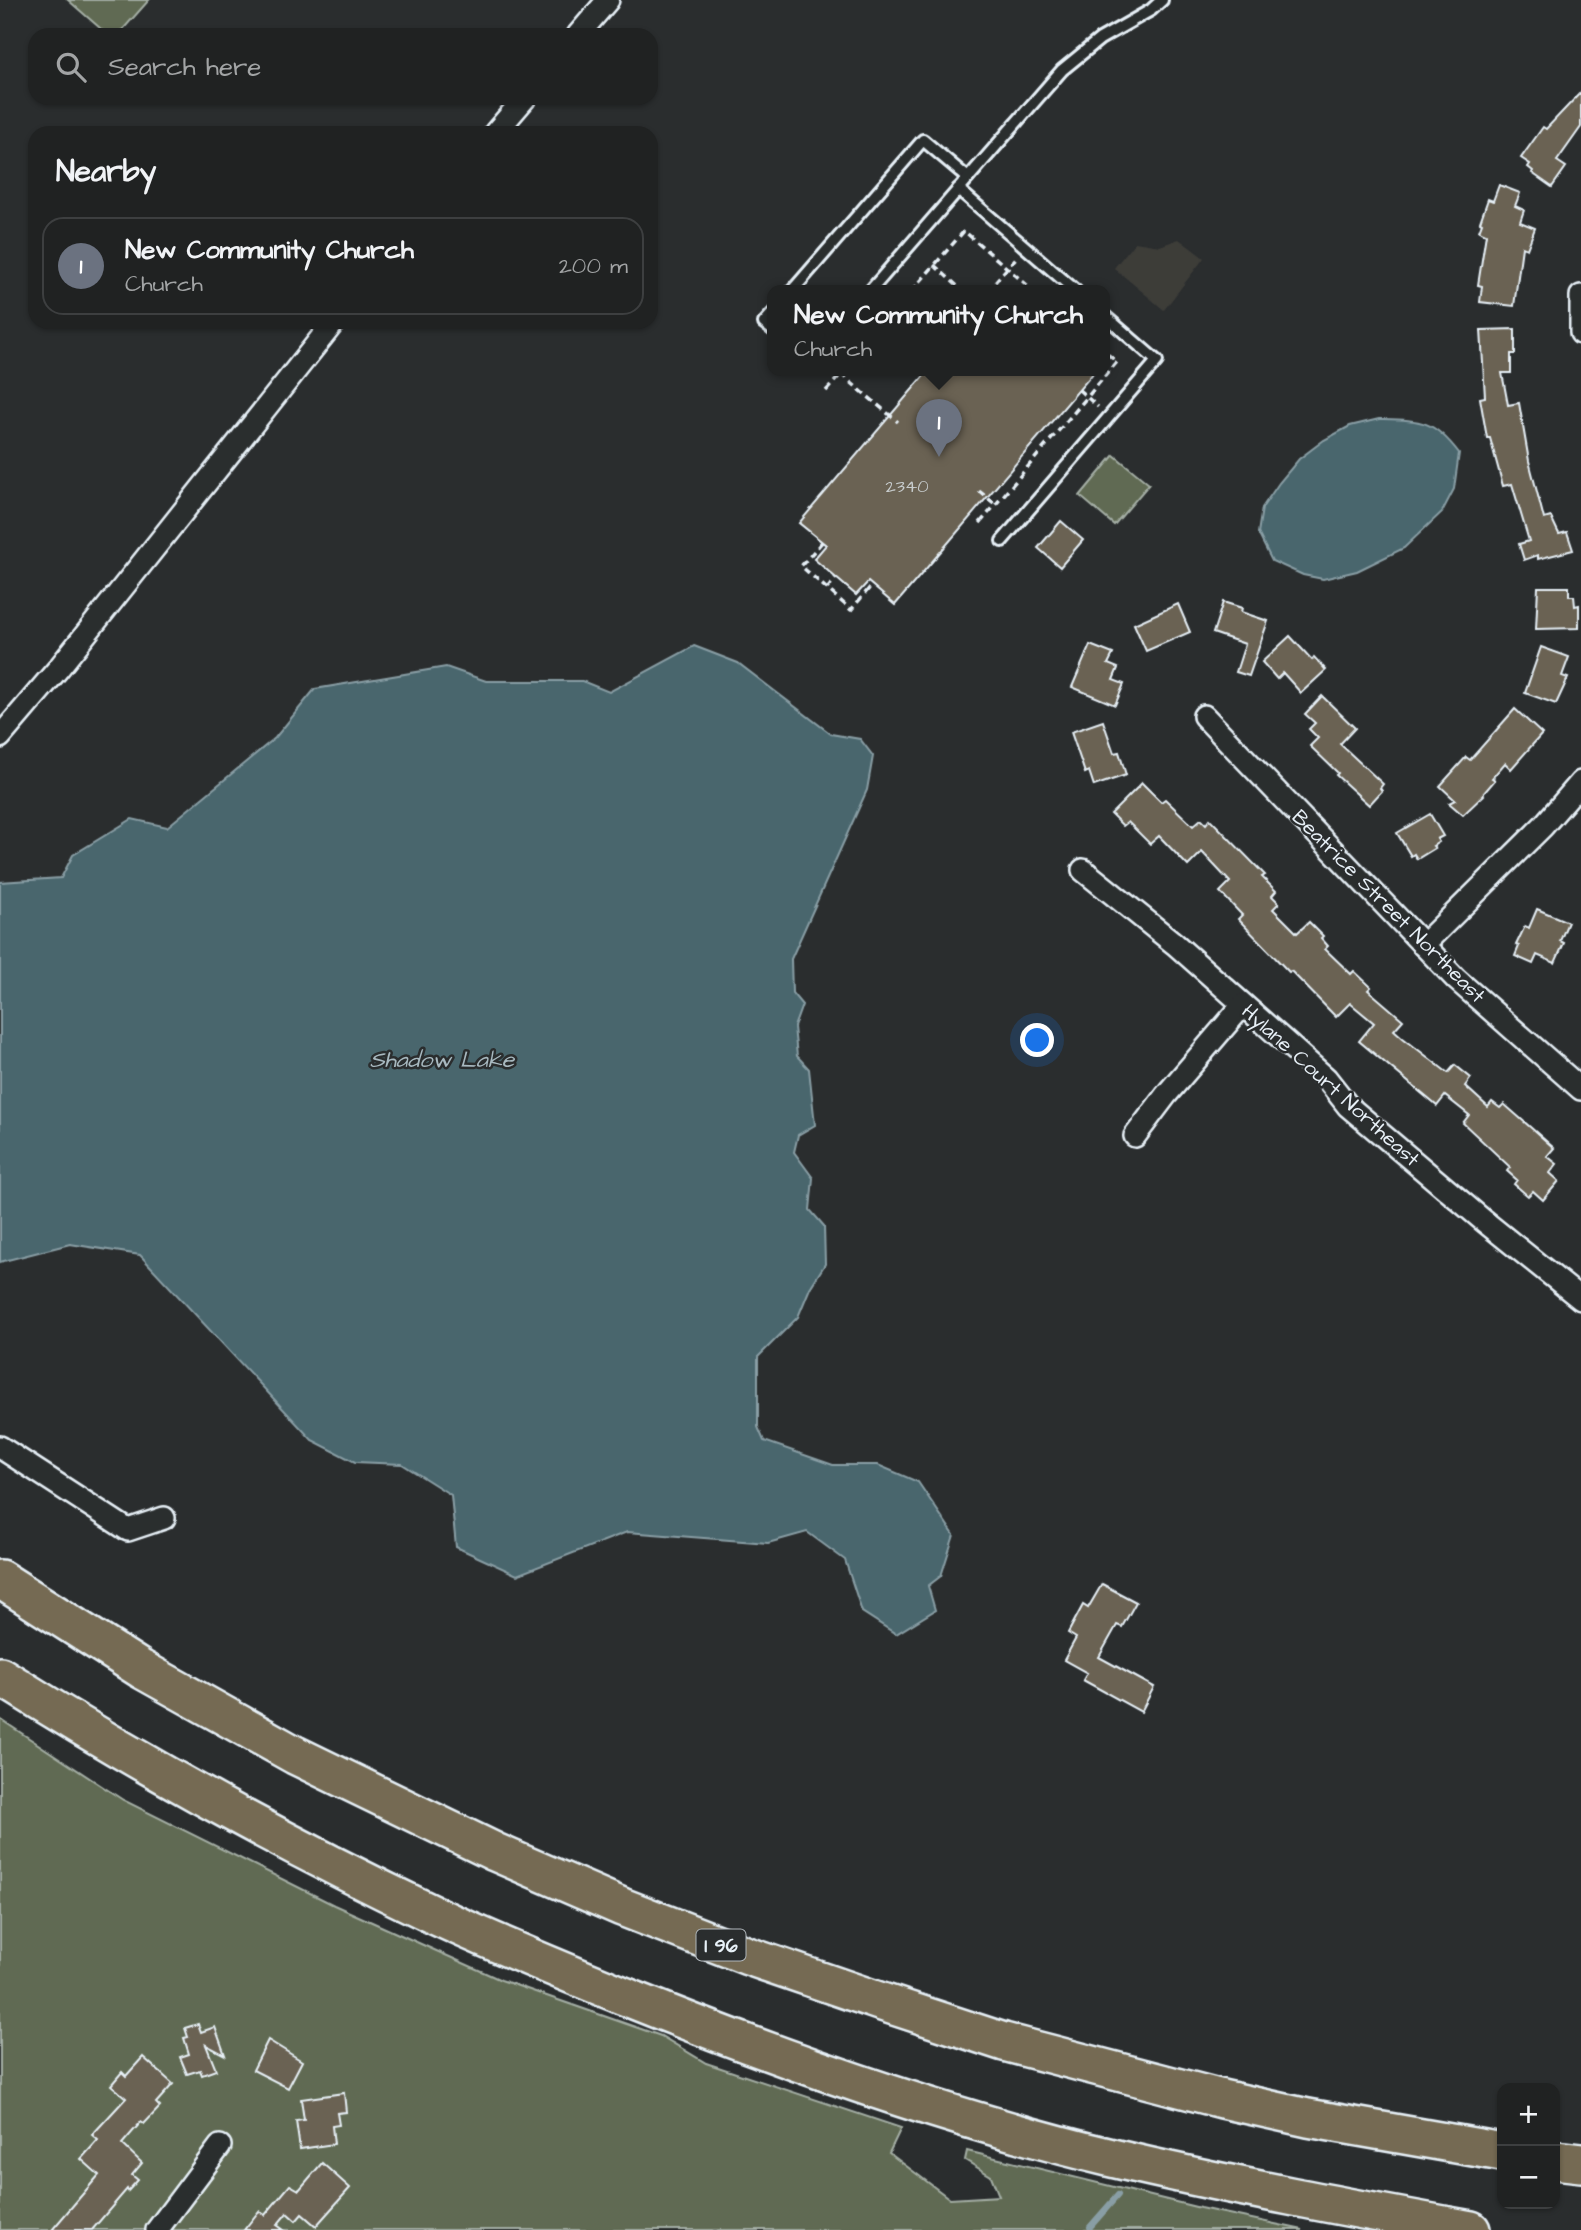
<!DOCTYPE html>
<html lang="en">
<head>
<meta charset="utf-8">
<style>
	body { margin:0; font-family:"Architects Daughter",sans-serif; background:#2d2f2f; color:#f1f3f6 }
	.controls { position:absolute; right:21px; bottom:21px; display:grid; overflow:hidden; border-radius:14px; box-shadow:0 2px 5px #0004 }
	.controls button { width:63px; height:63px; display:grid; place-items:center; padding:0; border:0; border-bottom:2px solid #3d3f40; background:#202222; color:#f1f3f6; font:35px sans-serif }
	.you { position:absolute; left:1038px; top:1041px; width:24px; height:24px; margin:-18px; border:5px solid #fff; border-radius:50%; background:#1a73e8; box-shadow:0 0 0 10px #1a73e833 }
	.badge { display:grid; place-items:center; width:46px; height:46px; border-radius:50%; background:#1a73e8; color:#fff; font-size:23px; font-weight:700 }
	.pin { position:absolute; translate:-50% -58px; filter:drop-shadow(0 2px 4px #0008) }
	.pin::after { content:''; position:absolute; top:37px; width:24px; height:21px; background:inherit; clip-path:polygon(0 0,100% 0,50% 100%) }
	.popup { position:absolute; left:767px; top:285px; width:343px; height:91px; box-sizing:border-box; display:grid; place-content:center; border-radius:14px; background:#202222; filter:drop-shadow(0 2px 5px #0005); font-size:23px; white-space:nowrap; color:#a2a4a5 }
	.popup b { font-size:26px; color:#f1f3f6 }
	.popup::after { content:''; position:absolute; left:50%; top:100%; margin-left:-14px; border:14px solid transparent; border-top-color:#202222 }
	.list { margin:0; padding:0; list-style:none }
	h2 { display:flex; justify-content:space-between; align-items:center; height:91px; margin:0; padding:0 28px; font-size:30px }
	h2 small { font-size:23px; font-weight:400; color:#a2a4a5 }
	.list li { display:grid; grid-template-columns:46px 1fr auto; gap:21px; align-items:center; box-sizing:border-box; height:98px; margin:0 14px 14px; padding:0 14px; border:2px solid #3d3f40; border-radius:21px }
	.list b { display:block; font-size:26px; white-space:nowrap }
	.list p { margin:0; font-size:23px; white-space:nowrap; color:#a2a4a5 }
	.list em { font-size:23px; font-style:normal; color:#a2a4a5 }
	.icon { flex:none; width:38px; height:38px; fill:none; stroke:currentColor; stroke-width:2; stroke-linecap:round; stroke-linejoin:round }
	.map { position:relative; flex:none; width:1581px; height:2230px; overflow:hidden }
	.search { position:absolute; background:#202222; box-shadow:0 2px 5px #0004; left:28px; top:28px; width:630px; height:77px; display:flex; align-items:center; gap:18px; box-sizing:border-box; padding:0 24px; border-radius:21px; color:#a2a4a5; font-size:26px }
	.panel { position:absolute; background:#202222; box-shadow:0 2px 5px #0004; left:28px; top:126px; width:630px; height:203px; border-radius:21px }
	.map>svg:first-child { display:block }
	.built { fill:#3d3d39 }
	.green { fill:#616b52; stroke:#a4aea5; stroke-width:2 }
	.water { fill:#49666d; stroke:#899ea5; stroke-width:2 }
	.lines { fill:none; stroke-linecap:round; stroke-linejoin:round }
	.stream { stroke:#899ea5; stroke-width:6 }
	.building { fill:#6a6252; stroke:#e8f1f8; stroke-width:2 }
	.service-casing { stroke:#e8f1f8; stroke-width:16 }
	.minor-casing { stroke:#e8f1f8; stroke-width:26 }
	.motorway-casing { stroke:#e8f1f8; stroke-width:42 }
	.path { stroke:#e8f1f8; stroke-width:3.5; stroke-dasharray:7 5; stroke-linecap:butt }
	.service { stroke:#2a2d2e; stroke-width:10 }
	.minor { stroke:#2a2d2e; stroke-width:21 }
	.motorway { stroke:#746b52; stroke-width:37 }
	.labels { text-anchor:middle; stroke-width:5; stroke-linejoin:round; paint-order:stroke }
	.number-label { font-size:18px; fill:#c8cdce }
	.shield { fill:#2a2d2e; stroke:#afb6bb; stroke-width:2 }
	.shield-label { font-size:19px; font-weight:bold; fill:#e8f1f8 }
	.street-label { font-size:21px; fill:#e8f1f8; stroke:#2a2d2e }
	.water-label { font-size:23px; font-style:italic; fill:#a8b9c0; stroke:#2a2d2e }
</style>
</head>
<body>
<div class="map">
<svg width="1581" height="2230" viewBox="0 0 1581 2230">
	<rect width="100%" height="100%" fill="#2a2d2e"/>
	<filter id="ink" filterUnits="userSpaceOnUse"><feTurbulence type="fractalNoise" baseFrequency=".0143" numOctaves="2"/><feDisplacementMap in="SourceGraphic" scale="14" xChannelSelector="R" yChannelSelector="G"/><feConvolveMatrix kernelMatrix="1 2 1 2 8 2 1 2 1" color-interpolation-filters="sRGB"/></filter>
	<g filter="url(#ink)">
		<path class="built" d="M1179 239 1204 258 1164 310 1114 268 1135 242 1160 246Z"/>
		<g class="green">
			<path d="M68 0H149L118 35H108Z"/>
			<path d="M1114 455 1149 484 1114 525 1080 496Z"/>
			<path d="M0 1719 123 1800 334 1905 501 1980 661 2036 706 2063 901 2128 889 2153 950 2199 999 2196 991 2176 965 2160 967 2151 1200 2208 1303 2230H0Z"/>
		</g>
		<g class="water">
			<path d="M1379 419C1421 420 1433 419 1459 453L1454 489 1442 512 1404 548 1357 571 1323 579 1303 575 1272 561 1258 533 1262 508 1279 483 1299 459 1324 440 1350 426Z"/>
			<path d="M694 646 738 663 831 734 860 739 873 756 867 790 791 959 792 993 802 1005 794 1027 797 1056 809 1069 815 1125 798 1135 794 1152 813 1178 810 1210 824 1226 825 1264 810 1288 798 1317 758 1357V1427L764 1441 833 1465H878L918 1482 954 1535 941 1576 928 1586 935 1610 896 1634 862 1612 845 1560 807 1532 768 1543 627 1532 517 1575 456 1547 451 1495 402 1464 355 1462 312 1440 140 1255 70 1244 0 1262V882L61 878 73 855 132 819 167 827 275 738 315 689 446 667 486 681H582L609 692Z"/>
		</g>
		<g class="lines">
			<path class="stream" d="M1090 2227 1118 2195"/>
		</g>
		<g class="building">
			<path d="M1581 92V127L1557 161 1566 167 1552 187 1532 173 1533 171 1528 167 1530 164 1521 158 1543 127 1546 129Z"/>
			<path d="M1499 185 1520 193 1515 206 1524 210 1520 222 1535 228 1527 249 1522 247 1514 306 1480 302 1482 286 1478 285 1486 234 1479 231 1482 223 1480 222 1488 199 1493 201Z"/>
			<path d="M1515 329V354H1511V373H1502L1508 405 1519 403 1529 461 1544 519 1551 517 1559 534 1567 532 1573 550 1538 559V555L1524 560 1519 544 1529 541 1512 484 1503 486 1490 438H1487L1480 398 1485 397 1481 330Z"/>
			<path d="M928 371H1095L895 605 868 582 856 595 814 559 826 545 799 523Z"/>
			<path d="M1061 521 1083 540 1060 567 1038 548Z"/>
			<path d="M1538 587H1569V596H1574L1575 606 1579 605V628L1536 629Z"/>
			<path d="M1223 602 1242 608 1241 612 1268 621 1249 676 1236 672 1245 644 1213 633Z"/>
			<path d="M1178 604 1190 632 1146 651 1134 624Z"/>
			<path d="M1290 636 1312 660 1314 657 1326 670 1301 693 1283 673 1277 679 1262 662Z"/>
			<path d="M1090 645 1113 654 1108 664 1118 668 1113 680 1124 684 1115 705 1072 687Z"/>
			<path d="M1541 647 1569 657 1562 676 1568 678 1556 704 1525 693Z"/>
			<path d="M1322 696 1355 728 1340 744 1383 784 1380 788 1382 791 1369 805 1336 775 1338 773 1310 746 1318 738 1309 729 1315 723 1305 714Z"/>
			<path d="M1515 709 1542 734 1511 769 1505 763 1492 778 1495 780 1483 794 1484 795 1463 815 1449 803 1455 800 1440 786 1466 757 1470 760Z"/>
			<path d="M1103 721 1114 753 1119 752 1126 775 1094 786 1089 771 1085 773 1071 732Z"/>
			<path d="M1142 783 1161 802 1165 799 1193 826 1201 819 1206 824 1210 819 1265 875 1262 877 1276 891 1272 896 1279 903 1273 909 1297 933 1309 922 1323 936 1321 938 1328 946 1325 949 1351 974 1354 971 1371 987 1368 990 1403 1020 1394 1030 1403 1038 1448 1073 1455 1065 1471 1078 1465 1086 1488 1107 1492 1102 1500 1108 1504 1104 1554 1148 1547 1156 1557 1164 1550 1173 1559 1181 1543 1200 1533 1191 1528 1196 1514 1184 1517 1180 1507 1171 1510 1167 1463 1123 1469 1115 1445 1096 1437 1106 1359 1041 1374 1023 1350 1003 1336 1017 1291 971 1289 972 1238 919 1242 915 1220 892 1230 882 1202 852 1188 866 1159 836 1150 844 1128 822 1123 826 1111 814Z"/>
			<path d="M1430 814 1443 836 1437 839 1439 842 1433 846 1435 848 1417 859 1414 854 1411 856 1397 833Z"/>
			<path d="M1537 909 1568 922 1560 941 1564 943 1555 963 1537 955 1533 964 1515 956 1519 946 1516 945 1525 926 1529 928Z"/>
			<path d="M1102 1584 1136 1602 1122 1627 1117 1625 1099 1657 1154 1687 1141 1712 1083 1680 1087 1673 1064 1660 1076 1638 1068 1633 1083 1605 1088 1608Z"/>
			<path d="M198 2024 201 2032 215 2027 225 2055 206 2045 216 2070 202 2075 200 2070 187 2074 180 2057 189 2054 184 2038 188 2037 185 2028Z"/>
			<path d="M268 2040 302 2061 288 2088 253 2070Z"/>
			<path d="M143 2057 173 2084 156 2103 160 2107 144 2124 141 2122 122 2144 142 2163 132 2175 138 2180 128 2191 127 2189 92 2230H52L99 2175 81 2159 98 2140 92 2135 126 2098 111 2085 122 2072 126 2076Z"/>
			<path d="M344 2093 346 2112 337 2113 339 2125 332 2126 334 2144 300 2149 296 2121 304 2120 301 2099Z"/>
			<path d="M322 2163 350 2188 316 2226 302 2214 296 2221 287 2213 277 2225 284 2230H244L259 2211 265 2215 290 2185 299 2190Z"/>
		</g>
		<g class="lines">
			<defs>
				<g id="service">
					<path d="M958 189 1076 291"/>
					<path d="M792 291 923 140 968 178"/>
					<path d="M870 291 1062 70 1100 39 1151 10 1162 0"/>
					<path d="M773 313 764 323 773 330"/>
					<path d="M1002 541 1157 361 1105 316"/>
				</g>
				<g id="minor">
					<path d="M578 35 608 0"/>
					<path d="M495 133 525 98"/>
					<path d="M1581 296V333"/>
					<path d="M1204 716 1456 979 1581 1089"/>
					<path d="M0 737 58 669 334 322"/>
					<path d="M1083 870 1175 944 1326 1078 1348 1106 1484 1221 1581 1299"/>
					<path d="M1423 945 1543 826 1581 782"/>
					<path d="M1135 1136 1166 1095 1243 1005"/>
					<path d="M0 1447 128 1530 164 1518"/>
					<path d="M157 2230 220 2146"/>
				</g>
				<g id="motorway">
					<path d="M0 1579 141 1669 295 1755 495 1852 622 1907 748 1956 879 2001 1004 2042 1222 2099 1308 2118 1502 2152"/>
					<path d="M0 1676C139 1764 283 1843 432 1914 496 1944 563 1971 629 1998 786 2061 947 2118 1112 2158 1231 2186 1351 2208 1471 2230"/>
					<path d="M1555 2160 1581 2163"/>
				</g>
			</defs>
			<use href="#service" class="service-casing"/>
			<use href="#minor" class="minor-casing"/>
			<use href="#motorway" class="motorway-casing"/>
			<g class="path">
				<path d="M934 265 963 291"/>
				<path d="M912 291 964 231 1034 291"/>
				<path d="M987 291 1016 258"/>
				<path d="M841 374 898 422"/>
				<path d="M1079 390 1098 407"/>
				<path d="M826 391 844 371"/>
				<path d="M979 491 995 504"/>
				<path d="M980 523 1117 362 1105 352"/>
				<path d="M822 542 801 566 851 610 872 585"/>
				<path d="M827 589 836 578"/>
			</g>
			<use href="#service" class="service"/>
			<use href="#minor" class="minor"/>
			<use href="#motorway" class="motorway"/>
		</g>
	</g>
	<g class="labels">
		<g class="number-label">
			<text x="907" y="492">2340</text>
		</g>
		<rect class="shield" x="696.5" y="1929.5" width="49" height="31" rx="5"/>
		<g class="shield-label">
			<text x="721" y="1952">I 96</text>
		</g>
		<g class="street-label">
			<text transform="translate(1389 906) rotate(45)" y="7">Beatrice Street Northeast</text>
			<text transform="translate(1331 1085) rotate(42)" y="7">Hylane Court Northeast</text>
		</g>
		<g class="water-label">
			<text x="442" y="1067">Shadow Lake</text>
		</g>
	</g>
</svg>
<div class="controls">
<button>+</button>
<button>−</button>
</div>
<div class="you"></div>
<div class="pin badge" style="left:939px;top:457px;background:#6b7280">1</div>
<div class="popup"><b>New Community Church</b>Church</div>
<div class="search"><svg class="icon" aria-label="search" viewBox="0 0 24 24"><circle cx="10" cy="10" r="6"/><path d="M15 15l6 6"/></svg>Search here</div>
<section class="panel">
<h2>Nearby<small></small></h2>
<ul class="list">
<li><span class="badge" style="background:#6b7280">1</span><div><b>New Community Church</b><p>Church</p></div><em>200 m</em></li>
</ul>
</section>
</div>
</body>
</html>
